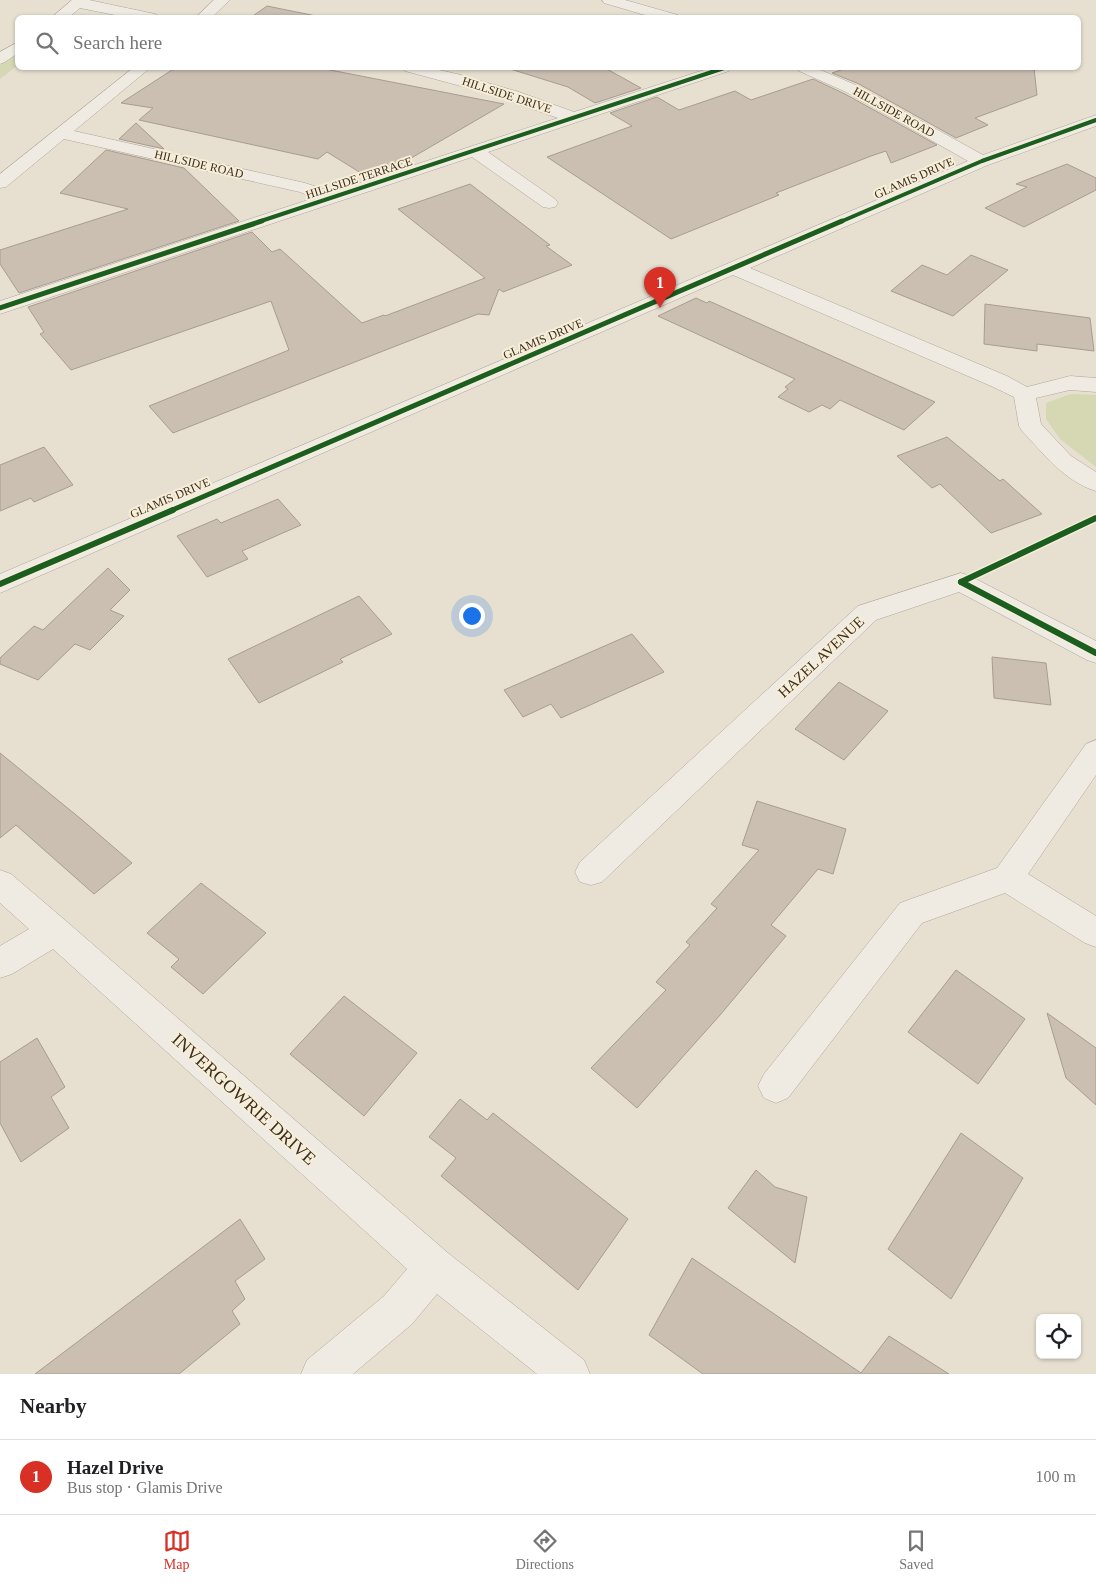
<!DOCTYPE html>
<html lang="en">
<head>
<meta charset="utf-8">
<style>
	body { margin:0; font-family:"Times New Roman",serif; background:#f6f6f6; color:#202124 }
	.controls { position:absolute; right:15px; bottom:15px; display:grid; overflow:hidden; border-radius:8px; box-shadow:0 1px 4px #0004 }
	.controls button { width:45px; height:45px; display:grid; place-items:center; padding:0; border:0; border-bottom:1px solid #e0e0e0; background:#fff; color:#202124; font:25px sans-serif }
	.you { position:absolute; left:471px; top:615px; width:18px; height:18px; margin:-12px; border:4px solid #fff; border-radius:50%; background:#1a73e8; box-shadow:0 0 0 8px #1a73e833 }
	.badge { display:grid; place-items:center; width:32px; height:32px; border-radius:50%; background:#d93025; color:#fff; font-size:16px; font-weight:700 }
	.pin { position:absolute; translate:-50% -41px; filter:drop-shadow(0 1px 2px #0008) }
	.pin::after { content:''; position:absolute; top:26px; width:18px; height:15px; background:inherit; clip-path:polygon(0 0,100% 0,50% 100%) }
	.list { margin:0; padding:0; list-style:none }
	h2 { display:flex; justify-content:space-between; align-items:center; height:65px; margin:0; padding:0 20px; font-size:21px }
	h2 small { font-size:16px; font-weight:400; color:#757577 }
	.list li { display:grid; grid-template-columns:32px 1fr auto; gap:15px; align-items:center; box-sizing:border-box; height:75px; padding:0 20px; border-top:1px solid #e0e0e0 }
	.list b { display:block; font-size:19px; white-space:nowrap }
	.list p { margin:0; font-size:16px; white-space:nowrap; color:#757577 }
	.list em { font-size:16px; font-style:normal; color:#757577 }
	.icon { flex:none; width:28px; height:28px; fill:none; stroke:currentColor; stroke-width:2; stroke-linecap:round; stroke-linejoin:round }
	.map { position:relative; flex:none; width:1096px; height:1374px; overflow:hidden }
	.search { position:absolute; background:#fff; box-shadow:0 1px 4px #0004; left:15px; right:15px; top:15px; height:55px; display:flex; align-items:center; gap:12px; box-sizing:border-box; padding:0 18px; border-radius:8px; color:#757577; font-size:19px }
	.sheet { height:140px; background:#fff }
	nav { display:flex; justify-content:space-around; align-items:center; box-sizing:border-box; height:70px; border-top:1px solid #e0e0e0; background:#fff; font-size:14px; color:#757577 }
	nav a { display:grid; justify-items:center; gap:2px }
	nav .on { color:#d93025 }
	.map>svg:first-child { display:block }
	.green { fill:#d6d7b3 }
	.building { fill:#cbbfb2; stroke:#a89c90 }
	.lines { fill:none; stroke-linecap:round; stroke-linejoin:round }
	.minor-casing { stroke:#ada599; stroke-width:1 }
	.minor { fill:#efebe3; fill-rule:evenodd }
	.cycleway-far2-casing { stroke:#f7eed8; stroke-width:5.5 }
	.cycleway-far1-casing { stroke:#f7eed8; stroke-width:8 }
	.cycleway-casing { stroke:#f7eed8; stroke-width:9 }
	.cycleway-far2 { stroke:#1b5e20; stroke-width:4 }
	.cycleway-far1 { stroke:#1b5e20; stroke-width:5 }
	.cycleway { stroke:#1b5e20; stroke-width:6 }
	.labels { text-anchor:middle; stroke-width:4; stroke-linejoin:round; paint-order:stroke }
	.far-street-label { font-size:12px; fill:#3d2e20; stroke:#f7eed8 }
	.street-label { font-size:15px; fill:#3d2e20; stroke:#f7eed8 }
	.near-street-label { font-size:18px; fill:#3d2e20; stroke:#f7eed8 }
</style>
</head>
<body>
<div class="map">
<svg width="1096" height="1374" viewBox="0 0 1096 1374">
	<rect width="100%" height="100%" fill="#e7e0d1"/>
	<g class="green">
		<path d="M17 53V66L0 79V65Z"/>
		<path d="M1071 394 1096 395V467L1060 439 1046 419V403Z"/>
	</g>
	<g class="building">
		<path d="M267 6 326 18H250Z"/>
		<path d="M175 68H320L504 104 389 171 369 178 327 152 318 159 139 120 153 108 121 103Z"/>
		<path d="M507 68H605L641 88 595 103 568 87Z"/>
		<path d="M847 68H1034L1037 95 975 118 988 125 956 138 859 84 832 73Z"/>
		<path d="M813 79 845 94 937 145 891 163 886 151 871 156 776 193 779 195 671 239 547 157 632 126 610 113 657 97 679 110 735 91 751 100Z"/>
		<path d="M136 123 164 149 119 139Z"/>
		<path d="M106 150 184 168 239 221 19 293 0 264V250L128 209 60 193Z"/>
		<path d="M1067 164 1096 178V190L1024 227 985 208 1027 187 1016 184Z"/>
		<path d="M470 184 550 245 546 246 572 265 503 292 499 289 489 315 478 314 173 433 149 406 289 350 271 301 71 370 40 334 44 332 28 307 252 232 272 252 280 249 362 323 384 315 385 316 485 278 398 209Z"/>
		<path d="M971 255 1008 270 953 316 891 291 922 265 947 275Z"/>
		<path d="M696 298 707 303 709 301 935 402 904 430 840 400 830 409 822 405 809 412 778 397 788 389 785 387 795 379 658 316Z"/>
		<path d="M985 304 1090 318 1094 351 1037 344V351L984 344Z"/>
		<path d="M947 437 1000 481 1003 479 1042 514 991 533 940 484 932 488 897 456Z"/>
		<path d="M44 447 73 485 34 502 31 498 0 511V465Z"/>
		<path d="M278 499 301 525 242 551 248 559 207 577 177 536 217 519 221 523Z"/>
		<path d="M108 568 130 590 110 610 124 616 90 650 75 644 38 680 0 664V658L34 626 43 630Z"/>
		<path d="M359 596 392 634 340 659 343 662 259 703 228 659Z"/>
		<path d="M632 634 664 672 561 718 551 704 523 717 504 690Z"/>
		<path d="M992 657 1046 663 1051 705 994 698Z"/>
		<path d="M839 682 888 711 844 760 795 729Z"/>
		<path d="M0 753 81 819 132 863 94 894 16 825 0 838Z"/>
		<path d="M757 801 846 829 833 874 818 869 771 925 786 936 721 1014 637 1108 591 1068 666 990 656 982 690 945 686 942 717 908 711 904 759 850 742 845Z"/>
		<path d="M201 883 266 933 203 994 171 967 179 959 147 933Z"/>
		<path d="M956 970 1025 1019 978 1084 908 1032Z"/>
		<path d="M344 996 417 1053 364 1116 290 1054Z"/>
		<path d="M1047 1013 1096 1048V1105L1066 1078Z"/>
		<path d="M37 1038 65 1087 51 1097 69 1128 21 1162 0 1123V1062Z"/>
		<path d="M460 1099 487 1120 493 1113 628 1219 578 1290 441 1176 456 1158 429 1137Z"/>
		<path d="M961 1133 1023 1178 951 1299 888 1249Z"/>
		<path d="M756 1170 775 1187 807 1197 795 1263 728 1208Z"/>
		<path d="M240 1219 265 1259 235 1281 245 1299 232 1311 240 1324 179 1374H35Z"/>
		<path d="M692 1258 861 1373 889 1336 949 1374H703L649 1335Z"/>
	</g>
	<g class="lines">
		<defs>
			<g id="minor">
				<path d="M72 0H89L155 14 162 18H130L80 8 68 18H51Z"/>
				<path d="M214 0H230L211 18H195Z"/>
				<path d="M602 0H625L678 15 680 18H655L604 3Z"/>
				<path d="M18 42V53L5 62 0 64V52Z"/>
				<path d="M133 68H150L74 131 305 183 332 192 558 118 487 93 405 71 403 68H430L457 74 519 92 574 112 710 68H732L729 71 488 152 555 199 558 203 555 207 549 208 543 207 472 157 0 314V301L314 198 300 192 64 139 6 187 0 188V174Z"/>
				<path d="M797 68H816L858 86 983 155 1096 115V126L988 165 750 268 1007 376 1027 387 1070 376 1096 378V392L1070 390 1036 398 1041 424 1071 456 1096 472V491C1065 482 1043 453 1022 431L1019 426 1014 397 991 386 733 275 0 593V574L968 161 846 92 799 71Z"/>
				<path d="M961 573 970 576 1096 641V663L1087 660 959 592 876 620 602 882 591 885 580 882 575 872 580 862 858 606Z"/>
				<path d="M1096 740V775L1028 874 1096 916V947L1085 943 1005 893 922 923 788 1098 776 1103 764 1098 758 1086 764 1074 900 903 997 868 1086 744Z"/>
				<path d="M0 870 11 874 66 921 448 1253 584 1360 590 1374H537L437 1294 412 1324 353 1374H301L307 1360 384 1296 407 1269 53 949 12 974 0 978V946L29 929 0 903Z"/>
			</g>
		</defs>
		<use href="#minor" class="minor-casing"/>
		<use href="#minor" class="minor"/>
		<defs>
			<g id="cycleway-far2">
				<path d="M258 222 724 68"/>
				<path d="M840 222 982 161 1096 120"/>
			</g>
			<g id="cycleway-far1">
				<path d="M0 308 262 221"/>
				<path d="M170 511 842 221"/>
			</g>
			<g id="cycleway">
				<path d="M961 582 1096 653"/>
				<path d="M961 582 1096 518"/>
				<path d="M0 584 173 510"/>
			</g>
		</defs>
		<use href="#cycleway-far2" class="cycleway-far2-casing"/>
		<use href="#cycleway-far1" class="cycleway-far1-casing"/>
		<use href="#cycleway" class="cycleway-casing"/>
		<use href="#cycleway-far2" class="cycleway-far2"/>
		<use href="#cycleway-far1" class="cycleway-far1"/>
		<use href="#cycleway" class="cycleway"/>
	</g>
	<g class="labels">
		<g class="far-street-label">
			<text transform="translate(507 95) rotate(18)" y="4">HILLSIDE DRIVE</text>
			<text transform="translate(894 112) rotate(29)" y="4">HILLSIDE ROAD</text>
			<text transform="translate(199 164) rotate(13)" y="4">HILLSIDE ROAD</text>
			<text transform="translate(359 178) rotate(-18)" y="4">HILLSIDE TERRACE</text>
			<text transform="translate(914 178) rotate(-24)" y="4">GLAMIS DRIVE</text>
			<text transform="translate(543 339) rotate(-23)" y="4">GLAMIS DRIVE</text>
			<text transform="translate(170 498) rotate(-23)" y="4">GLAMIS DRIVE</text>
		</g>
		<g class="street-label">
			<text transform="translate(821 657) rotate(-43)" y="5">HAZEL AVENUE</text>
		</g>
		<g class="near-street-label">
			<text transform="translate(244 1099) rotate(42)" y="6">INVERGOWRIE DRIVE</text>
		</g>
	</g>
</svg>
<div class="controls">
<button><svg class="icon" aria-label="locate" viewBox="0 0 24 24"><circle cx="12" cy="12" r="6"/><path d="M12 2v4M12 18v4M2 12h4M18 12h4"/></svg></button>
</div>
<div class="you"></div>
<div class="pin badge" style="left:660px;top:308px">1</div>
<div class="search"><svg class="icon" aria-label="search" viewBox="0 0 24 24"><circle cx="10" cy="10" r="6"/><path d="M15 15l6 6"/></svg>Search here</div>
</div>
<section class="sheet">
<h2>Nearby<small></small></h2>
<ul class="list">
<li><span class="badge">1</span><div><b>Hazel Drive</b><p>Bus stop · Glamis Drive</p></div><em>100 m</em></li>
</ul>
</section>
<nav>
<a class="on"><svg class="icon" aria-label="map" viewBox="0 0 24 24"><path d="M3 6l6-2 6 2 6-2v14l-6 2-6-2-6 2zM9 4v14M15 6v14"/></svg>Map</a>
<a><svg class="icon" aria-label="directions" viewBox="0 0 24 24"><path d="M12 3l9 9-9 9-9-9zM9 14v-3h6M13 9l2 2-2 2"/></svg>Directions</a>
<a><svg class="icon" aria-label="saved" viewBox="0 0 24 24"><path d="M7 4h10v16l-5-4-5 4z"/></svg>Saved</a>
</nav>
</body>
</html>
